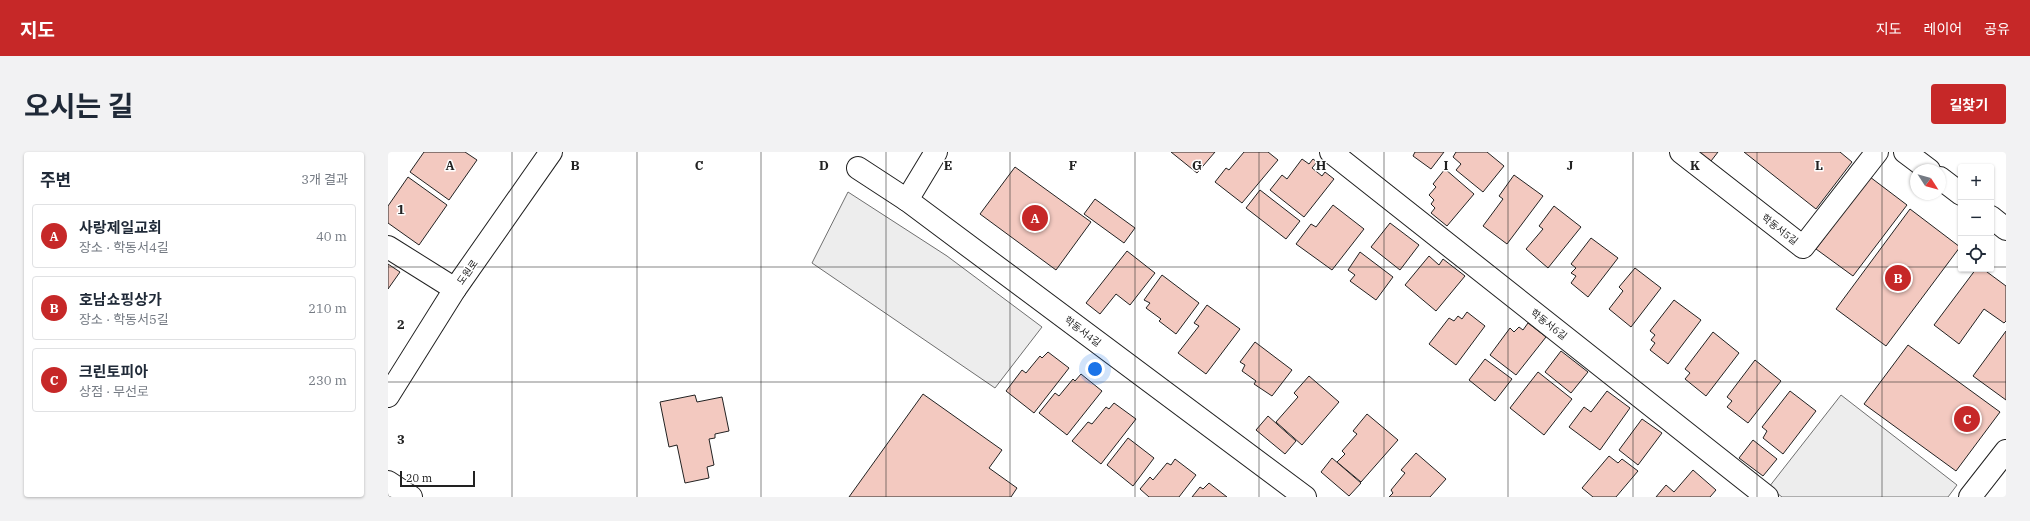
<!DOCTYPE html>
<html lang="ko">
<head>
<meta charset="utf-8">
<style>
	body { margin:0; font-family:"IBM Plex Serif","Noto Sans KR",serif; background:#f2f2f3; color:#1f2937 }
	.controls { position:absolute; right:12px; top:12px; display:grid; overflow:hidden; border-radius:4px; box-shadow:0 1px 3px #0004 }
	.controls button { width:36px; height:36px; display:grid; place-items:center; padding:0; border:0; border-bottom:1px solid #e0e1e3; background:#fff; color:#1f2937; font:20px sans-serif }
	.compass { position:absolute; left:1522px; top:12px; width:36px; height:36px; border-radius:50%; background:#fff; box-shadow:0 1px 3px #0004; rotate:126deg }
	.scale { position:absolute; left:12px; bottom:10px; width:75px; box-sizing:border-box; padding-left:4px; border:2px solid #222; border-top:0; font-size:11px; line-height:14px; white-space:nowrap; color:#222; -webkit-text-stroke:3px #fff; paint-order:stroke }
	.you { position:absolute; left:707px; top:217px; width:14px; height:14px; margin:-10px; border:3px solid #fff; border-radius:50%; background:#1a73e8; box-shadow:0 0 0 6px #1a73e833 }
	.badge { display:grid; place-items:center; width:26px; height:26px; border-radius:50%; background:#c62828; color:#fff; font-size:13px; font-weight:700 }
	.pin { position:absolute; translate:-50% -50%; border:2px solid #fff; box-shadow:0 1px 4px #0006 }
	.list { margin:0; padding:0; list-style:none }
	h2 { display:flex; justify-content:space-between; align-items:center; height:52px; margin:0; padding:0 16px; font-size:17px }
	h2 small { font-size:13px; font-weight:400; color:#747a83 }
	.list li { display:grid; grid-template-columns:26px 1fr auto; gap:12px; align-items:center; box-sizing:border-box; height:64px; margin:0 8px 8px; padding:0 8px; border:1px solid #e0e1e3; border-radius:4px }
	.list b { display:block; font-size:15px; white-space:nowrap }
	.list p { margin:0; font-size:13px; white-space:nowrap; color:#747a83 }
	.list em { font-size:13px; font-style:normal; color:#747a83 }
	.icon { flex:none; width:22px; height:22px; fill:none; stroke:currentColor; stroke-width:2; stroke-linecap:round; stroke-linejoin:round }
	.map { position:relative; flex:none; width:1618px; height:345px; overflow:hidden; border-radius:4px }
	header { display:flex; align-items:center; gap:24px; box-sizing:border-box; height:56px; padding:0 20px; background:#c62828; color:#fff }
	header strong { font-size:19px }
	nav { display:flex; gap:22px; margin-inline-start:auto; font-size:14px }
	.intro { display:flex; align-items:center; justify-content:space-between; box-sizing:border-box; height:96px; padding:0 24px }
	h1 { margin:0; font-size:28px }
	.button { padding:10px 18px; border-radius:4px; background:#c62828; color:#fff; font-size:14px; font-weight:700 }
	main { display:flex; gap:24px; padding:0 24px }
	aside { flex:1; background:#fff; border-radius:4px; box-shadow:0 1px 3px #0004 }
	.map>svg:first-child { display:block }
	.parking { fill:#ededed; stroke:#6f6f6f }
	.building { fill:#f3c9c0; stroke:#222 }
	.lines { fill:none; stroke-linecap:round; stroke-linejoin:round }
	.minor-casing { stroke:#222; stroke-width:24 }
	.minor { stroke:#fff; stroke-width:22 }
	.grid { fill:none; stroke:#222; stroke-width:1; stroke-opacity:0.55 }
	.labels { text-anchor:middle; stroke-width:3; stroke-linejoin:round; paint-order:stroke }
	.street-label { font-size:10px; fill:#222; stroke:#fff }
	.grid-label { font-size:13px; text-anchor:middle; font-weight:bold; fill:#222; stroke:#fff; stroke-width:3; stroke-linejoin:round; paint-order:stroke }
</style>
</head>
<body>
<header>
<strong>지도</strong>
<nav><a>지도</a><a>레이어</a><a>공유</a></nav>
</header>
<div class="intro"><h1>오시는 길</h1><a class="button">길찾기</a></div>
<main>
<aside>
<h2>주변<small>3개 결과</small></h2>
<ul class="list">
<li><span class="badge">A</span><div><b>사랑제일교회</b><p>장소 · 학동서4길</p></div><em>40 m</em></li>
<li><span class="badge">B</span><div><b>호남쇼핑상가</b><p>장소 · 학동서5길</p></div><em>210 m</em></li>
<li><span class="badge">C</span><div><b>크린토피아</b><p>상점 · 무선로</p></div><em>230 m</em></li>
</ul>
</aside>
<div class="map">
<svg width="1618" height="345" viewBox="0 0 1618 345">
	<rect width="100%" height="100%" fill="#fff"/>
	<g class="parking">
		<path d="M460 40 559 104 654 175 607 236 424 111Z"/>
		<path d="M1453 243 1569 333 1560 345H1394L1381 335Z"/>
	</g>
	<g class="building">
		<path d="M36 0H77L89 8 61 48 22 20Z"/>
		<path d="M783 0H827L809 21Z"/>
		<path d="M856 0H880L890 8 854 51 827 30 838 16 841 18Z"/>
		<path d="M1027 0H1056L1043 17 1025 4Z"/>
		<path d="M1068 0H1099L1116 14 1095 40 1068 18 1073 12 1065 5Z"/>
		<path d="M1310 0H1330L1323 9Z"/>
		<path d="M1356 0H1452L1464 10 1428 57Z"/>
		<path d="M914 7 921 12 925 7 929 10 924 16 934 24 937 20 946 27 916 65 882 38 894 23 899 27Z"/>
		<path d="M627 15 703 70 668 118 592 62Z"/>
		<path d="M1057 17 1086 42 1059 74 1043 61 1047 56 1043 52 1046 48 1041 43 1048 35 1045 32Z"/>
		<path d="M1126 23 1155 44 1119 92 1095 74 1115 47 1111 44Z"/>
		<path d="M20 25 59 53 31 93 0 71V54Z"/>
		<path d="M1482 25 1519 53 1465 124 1428 97Z"/>
		<path d="M872 38 912 69 898 87 858 56Z"/>
		<path d="M707 47 747 76 736 91 696 62Z"/>
		<path d="M945 53 976 77 944 118 908 92 923 72 928 75Z"/>
		<path d="M1166 54 1193 75 1160 116 1138 97 1155 77 1151 74Z"/>
		<path d="M1522 57 1572 95 1498 194 1448 157Z"/>
		<path d="M1002 71 1031 93 1012 118 983 95Z"/>
		<path d="M1203 86 1230 106 1200 145 1183 131 1188 124 1183 121 1188 116 1183 112Z"/>
		<path d="M739 99 767 121 742 153 728 142 712 162 698 151Z"/>
		<path d="M972 100 1005 125 988 148 962 129 967 123 960 118Z"/>
		<path d="M1041 104 1051 113 1055 107 1077 124 1048 159 1017 133Z"/>
		<path d="M0 112 12 120 0 137Z"/>
		<path d="M1247 116 1273 136 1243 175 1221 157 1235 139 1231 135Z"/>
		<path d="M1588 117H1595L1618 134V169L1616 171 1596 157 1571 192 1546 173Z"/>
		<path d="M774 123 811 151 788 182 771 169 773 167 758 156 762 151 756 148Z"/>
		<path d="M1286 148 1313 168 1280 212 1262 198 1267 191 1263 188 1267 183 1262 179Z"/>
		<path d="M819 153 852 177 818 222 790 201 811 174 806 171Z"/>
		<path d="M1079 160 1097 174 1068 213 1041 192 1061 166 1066 169 1070 164 1074 167Z"/>
		<path d="M1140 171 1158 185 1128 223 1102 203 1122 176 1126 180 1131 175 1135 178Z"/>
		<path d="M1618 179V248L1585 224Z"/>
		<path d="M1325 180 1351 201 1318 244 1297 227 1302 221 1297 217Z"/>
		<path d="M867 190 904 218 884 244 866 232 868 229 854 219 857 213 852 210Z"/>
		<path d="M1520 193 1612 260 1568 319 1476 252Z"/>
		<path d="M1173 199 1200 220 1183 241 1157 220Z"/>
		<path d="M660 200 681 216 646 261 618 239 634 218 638 221 652 204 654 206Z"/>
		<path d="M1097 207 1124 227 1107 249 1081 228Z"/>
		<path d="M1367 208 1393 229 1360 271 1339 255 1344 249 1339 245Z"/>
		<path d="M1150 220 1184 247 1156 283 1122 256Z"/>
		<path d="M693 222 714 239 679 283 651 261 667 241 671 244 685 227 687 229Z"/>
		<path d="M921 224 951 250 914 293 888 270 910 245 906 241Z"/>
		<path d="M1219 239 1242 256 1212 298 1181 275 1196 255 1203 260Z"/>
		<path d="M1402 239 1428 259 1395 302 1375 286 1379 279 1374 275Z"/>
		<path d="M535 242 614 298 601 316 629 336 623 345H461Z"/>
		<path d="M307 243 309 250 334 245 341 279 327 282V286L321 287 326 313 319 315 321 326 297 331 289 293 281 295 272 250Z"/>
		<path d="M726 251 748 267 713 312 684 289 700 270 704 272 718 255 721 257Z"/>
		<path d="M979 262 1010 288 973 330 949 310 957 302 954 299 969 282 965 279Z"/>
		<path d="M880 264 908 289 897 302 868 278Z"/>
		<path d="M1254 267 1274 281 1250 313 1231 298Z"/>
		<path d="M740 286 766 306 745 334 719 313Z"/>
		<path d="M1365 288 1389 307 1375 324 1351 306Z"/>
		<path d="M1028 301 1058 327 1042 345H1001L1005 341 1003 338 1017 321 1013 318Z"/>
		<path d="M1221 304 1230 311 1234 307 1250 319 1228 345H1205L1194 336Z"/>
		<path d="M944 306 973 331 961 344 933 320Z"/>
		<path d="M787 307 808 323 791 345H761L752 337 762 325 765 328 779 311 783 313Z"/>
		<path d="M1305 318 1328 338 1322 345H1268L1278 333 1286 340Z"/>
		<path d="M821 331 839 345H804L812 335 815 337Z"/>
	</g>
	<g class="lines">
		<defs>
			<g id="minor">
				<path d="M943 0 1379 345"/>
				<path d="M1293 0 1415 95 1489 0"/>
				<path d="M1517 0 1541 18"/>
				<path d="M470 16 519 48 917 345"/>
				<path d="M1552 26 1573 42"/>
				<path d="M519 48 548 0"/>
				<path d="M1603 65 1618 77"/>
				<path d="M0 95 67 137"/>
				<path d="M0 244 67 137 163 0"/>
				<path d="M0 330 23 345"/>
				<path d="M1582 345 1618 299"/>
			</g>
		</defs>
		<use href="#minor" class="minor-casing"/>
		<use href="#minor" class="minor"/>
	</g>
	<path class="grid" d="M124 0V345M249 0V345M373 0V345M498 0V345M622 0V345M747 0V345M871 0V345M996 0V345M1120 0V345M1245 0V345M1369 0V345M1494 0V345M0 115H1573M1603 115H1618M0 230H1618"/>
	<g class="labels">
		<g class="street-label">
			<text transform="translate(1392 77) rotate(38)" y="4">학동서5길</text>
			<text transform="translate(79 120) rotate(-55)" y="4">도원로</text>
			<text transform="translate(1161 172) rotate(38)" y="4">학동서6길</text>
			<text transform="translate(695 179) rotate(37)" y="4">학동서4길</text>
		</g>
	</g>
	<g class="grid-label">
		<text x="62" y="18">A</text>
		<text x="187" y="18">B</text>
		<text x="311" y="18">C</text>
		<text x="436" y="18">D</text>
		<text x="560" y="18">E</text>
		<text x="685" y="18">F</text>
		<text x="809" y="18">G</text>
		<text x="933" y="18">H</text>
		<text x="1058" y="18">I</text>
		<text x="1182" y="18">J</text>
		<text x="1307" y="18">K</text>
		<text x="1431" y="18">L</text>
		<text x="13" y="62">1</text>
		<text x="13" y="177">2</text>
		<text x="13" y="292">3</text>
	</g>
</svg>
<div class="controls">
<button>+</button>
<button>−</button>
<button><svg class="icon" aria-label="locate" viewBox="0 0 24 24"><circle cx="12" cy="12" r="6"/><path d="M12 2v4M12 18v4M2 12h4M18 12h4"/></svg></button>
</div>
<svg class="compass" viewBox="-18 -18 36 36"><path d="M0-13l5 13h-10z" fill="#e53935"/><path d="M0 13l5-13h-10z" fill="#747a83"/></svg>
<div class="scale">20 m</div>
<div class="you"></div>
<div class="pin badge" style="left:647px;top:66px">A</div>
<div class="pin badge" style="left:1510px;top:126px">B</div>
<div class="pin badge" style="left:1579px;top:267px">C</div>
</div>
</main>
</body>
</html>
